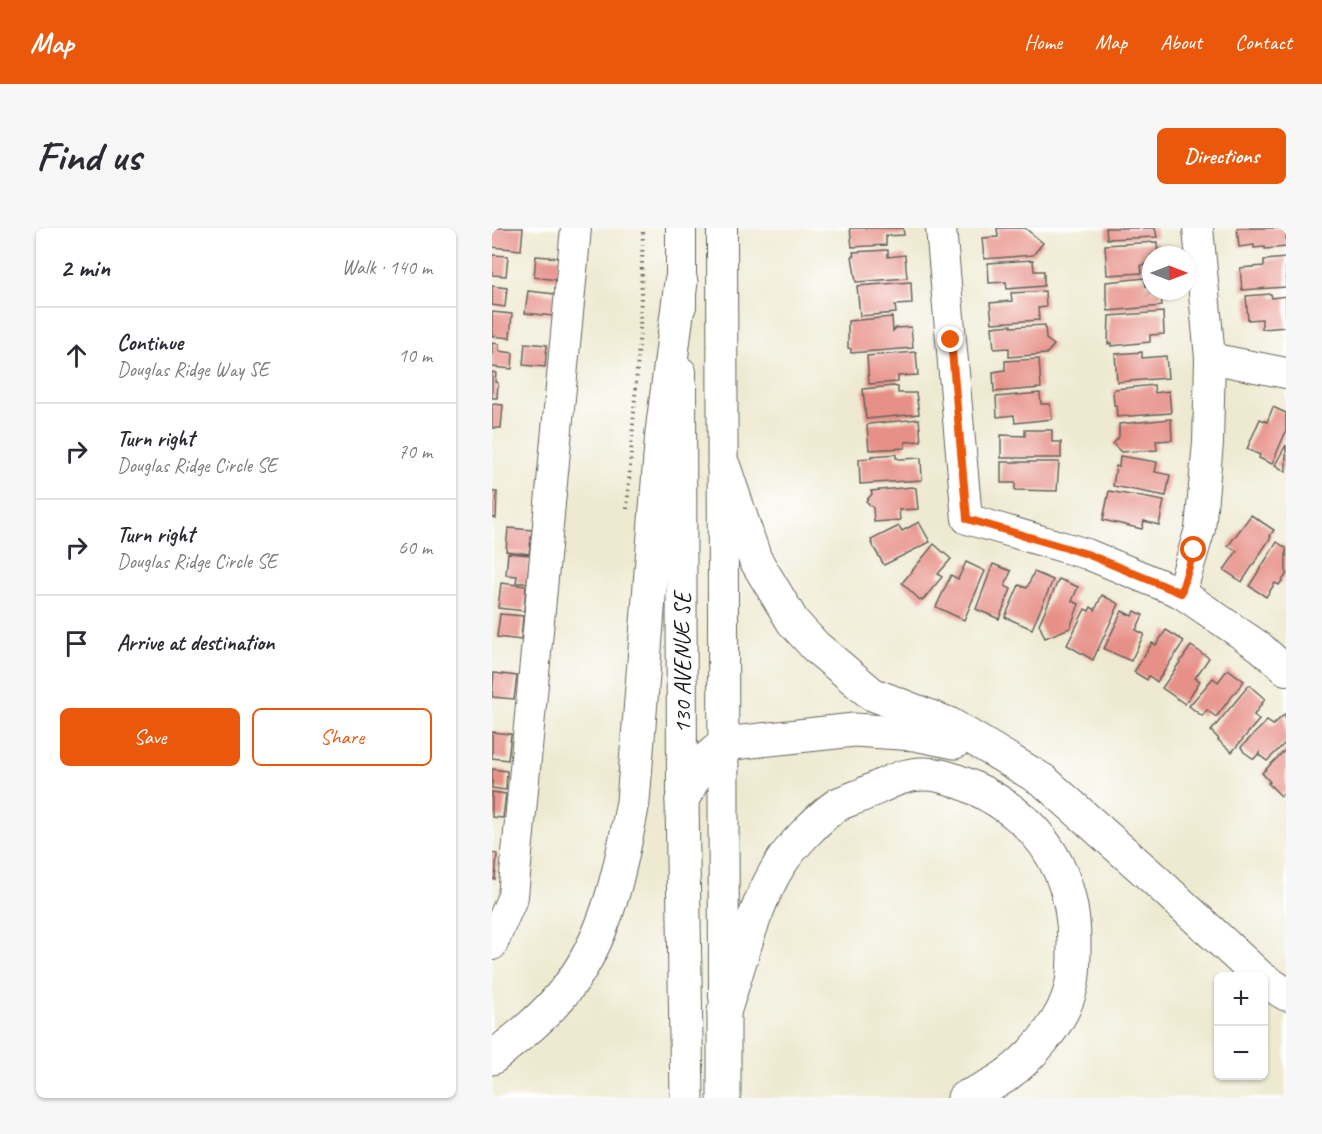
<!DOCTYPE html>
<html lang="en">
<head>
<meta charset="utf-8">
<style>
	body { margin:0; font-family:Caveat,sans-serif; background:#f7f7f7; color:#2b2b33 }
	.controls { position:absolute; right:18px; bottom:18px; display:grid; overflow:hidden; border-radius:9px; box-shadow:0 2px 4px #0004 }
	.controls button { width:54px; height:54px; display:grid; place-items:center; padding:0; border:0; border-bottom:2px solid #e1e1e2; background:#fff; color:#2b2b33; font:30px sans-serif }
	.compass { position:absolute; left:650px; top:18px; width:54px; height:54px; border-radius:50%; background:#fff; box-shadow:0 2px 4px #0004; rotate:90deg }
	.stop { position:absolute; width:18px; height:18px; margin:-14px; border:4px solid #ea580c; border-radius:50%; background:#fff }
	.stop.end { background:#ea580c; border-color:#fff; box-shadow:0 2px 6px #0008 }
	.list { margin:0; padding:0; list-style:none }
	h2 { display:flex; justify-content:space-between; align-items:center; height:78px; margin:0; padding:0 24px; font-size:26px }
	h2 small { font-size:20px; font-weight:400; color:#7c7c81 }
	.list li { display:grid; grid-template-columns:39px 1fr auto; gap:18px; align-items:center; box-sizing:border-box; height:96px; padding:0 24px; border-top:2px solid #e1e1e2 }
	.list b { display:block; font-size:22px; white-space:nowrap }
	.list p { margin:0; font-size:20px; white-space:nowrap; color:#7c7c81 }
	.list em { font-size:20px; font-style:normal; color:#7c7c81 }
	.actions { display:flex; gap:12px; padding:18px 24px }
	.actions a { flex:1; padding:14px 0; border:2px solid #ea580c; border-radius:9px; text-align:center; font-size:21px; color:#ea580c }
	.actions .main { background:#ea580c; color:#fff }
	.icon { flex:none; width:33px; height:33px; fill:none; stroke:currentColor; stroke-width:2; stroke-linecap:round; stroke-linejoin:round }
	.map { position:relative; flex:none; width:794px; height:870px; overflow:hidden; border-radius:9px }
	header { display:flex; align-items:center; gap:36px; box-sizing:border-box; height:84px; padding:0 30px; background:#ea580c; color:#fff }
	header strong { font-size:28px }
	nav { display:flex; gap:33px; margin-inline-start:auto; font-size:21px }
	.intro { display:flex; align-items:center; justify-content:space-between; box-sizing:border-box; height:144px; padding:0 36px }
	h1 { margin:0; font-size:42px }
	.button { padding:15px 27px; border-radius:9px; background:#ea580c; color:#fff; font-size:21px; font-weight:700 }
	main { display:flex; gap:36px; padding:0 36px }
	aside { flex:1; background:#fff; border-radius:9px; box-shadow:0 2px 4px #0004 }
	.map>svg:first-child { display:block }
	.building { fill:#e79087 }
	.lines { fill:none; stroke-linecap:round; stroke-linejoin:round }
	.minor-casing { stroke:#66645c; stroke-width:32 }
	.major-casing { stroke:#66645c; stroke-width:35 }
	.highway-casing { stroke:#66645c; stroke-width:35 }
	.path { stroke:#66645c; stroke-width:4; stroke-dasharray:1.5 4.5; stroke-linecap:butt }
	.minor { stroke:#fff; stroke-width:30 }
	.major { stroke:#fff; stroke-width:33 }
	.highway { stroke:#fff; stroke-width:33 }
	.route { stroke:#ea580c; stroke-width:8 }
	.labels { text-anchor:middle; stroke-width:4.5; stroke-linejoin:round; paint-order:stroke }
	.street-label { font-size:24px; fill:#1c1c1c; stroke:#fff }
</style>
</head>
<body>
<header>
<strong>Map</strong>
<nav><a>Home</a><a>Map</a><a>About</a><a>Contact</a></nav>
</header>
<div class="intro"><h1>Find us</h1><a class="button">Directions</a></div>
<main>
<aside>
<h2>2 min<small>Walk · 140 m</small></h2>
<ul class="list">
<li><svg class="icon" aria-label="ahead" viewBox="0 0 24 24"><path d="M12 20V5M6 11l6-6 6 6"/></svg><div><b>Continue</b><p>Douglas Ridge Way SE</p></div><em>10 m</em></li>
<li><svg class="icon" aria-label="right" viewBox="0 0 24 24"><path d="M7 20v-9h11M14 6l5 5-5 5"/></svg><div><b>Turn right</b><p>Douglas Ridge Circle SE</p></div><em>70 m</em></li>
<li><svg class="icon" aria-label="right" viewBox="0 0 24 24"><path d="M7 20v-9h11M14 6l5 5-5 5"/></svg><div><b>Turn right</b><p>Douglas Ridge Circle SE</p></div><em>60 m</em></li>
<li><svg class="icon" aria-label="arrive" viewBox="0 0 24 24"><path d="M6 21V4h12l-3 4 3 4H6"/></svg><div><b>Arrive at destination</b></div></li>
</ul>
<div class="actions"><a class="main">Save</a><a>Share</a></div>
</aside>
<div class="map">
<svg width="794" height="870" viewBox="0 0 794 870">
	<rect width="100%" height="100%" fill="#fff"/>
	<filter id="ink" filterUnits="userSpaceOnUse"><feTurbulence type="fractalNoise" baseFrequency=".0167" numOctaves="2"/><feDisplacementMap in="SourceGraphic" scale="12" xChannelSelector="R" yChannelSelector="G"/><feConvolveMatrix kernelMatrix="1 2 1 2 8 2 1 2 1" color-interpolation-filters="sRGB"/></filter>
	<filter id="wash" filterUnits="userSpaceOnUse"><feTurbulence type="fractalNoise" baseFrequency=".008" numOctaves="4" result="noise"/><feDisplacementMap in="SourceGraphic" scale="24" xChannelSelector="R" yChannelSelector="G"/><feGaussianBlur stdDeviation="1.35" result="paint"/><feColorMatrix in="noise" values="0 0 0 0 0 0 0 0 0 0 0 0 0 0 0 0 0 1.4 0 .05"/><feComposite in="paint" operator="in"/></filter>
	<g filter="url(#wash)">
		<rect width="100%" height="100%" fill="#eeead2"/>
		<g id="blocks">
			<g class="building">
				<path d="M0 0H31L29 22 0 19Z"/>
				<path d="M358 0H411L412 7 394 8V17L360 19Z"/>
				<path d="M505 0H533L551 15 541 27 492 31 490 10 506 9Z"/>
				<path d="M614 0H663L665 9 615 11Z"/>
				<path d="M745 0H794V19L773 21V19L762 20V17L747 19Z"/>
				<path d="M665 14 666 27H659V35L649 37 650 45 615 47 613 17Z"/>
				<path d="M396 22V29L413 27 415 50 364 54 360 28H362L361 24Z"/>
				<path d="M0 27 16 28 14 48 0 47Z"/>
				<path d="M44 28 68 30 65 52 42 49Z"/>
				<path d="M794 30V59L750 62 748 40 772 38V32Z"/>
				<path d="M541 32 542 43H552V58L515 61 514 54 497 55 496 35Z"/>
				<path d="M653 50 654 58 659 57V63H669L670 78 616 83 615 71H614V54Z"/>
				<path d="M419 54 420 76 403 77 404 85 368 88 365 58Z"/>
				<path d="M0 58 15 60 13 79 0 77Z"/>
				<path d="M36 63 63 66 61 88 33 85Z"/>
				<path d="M553 63 554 79 546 80 547 92 500 95 498 75 520 73 519 65Z"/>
				<path d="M779 66 780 70 794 68V99L770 101V91L756 92 754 68Z"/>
				<path d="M0 84 20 86 18 110 0 108Z"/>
				<path d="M671 84 672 106 658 107V114L619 118V115L616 116 617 88Z"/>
				<path d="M400 89 401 103 404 100 419 99 421 120 359 125V121L356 120V93Z"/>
				<path d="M519 97V99L553 97 554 111 562 117 554 126 517 129V120L502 121 500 99Z"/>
				<path d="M0 115 7 116V123L21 125 20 141 0 139Z"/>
				<path d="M33 115 55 117 53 139 31 137Z"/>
				<path d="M424 124 426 147 406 148V154L377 156 375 128Z"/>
				<path d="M650 124V130L674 128 676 150 625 154 623 126Z"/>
				<path d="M547 131 549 160 502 164 501 144 513 142V133Z"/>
				<path d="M0 144 4 145 3 154 6 155 5 170H0Z"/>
				<path d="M662 157 663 165 677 163 679 185 625 189 624 177H622L621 163 623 161Z"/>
				<path d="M401 158 406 159V165H424L427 186 374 191 371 161Z"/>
				<path d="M548 165 549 176H558L560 191 523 195 522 187 505 189 504 169Z"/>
				<path d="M0 176 11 177 9 200H0Z"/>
				<path d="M781 179 794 185V203L780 236 767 230 768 227 755 221 768 191 775 194Z"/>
				<path d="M427 191 429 213 413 214V220L377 222 375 198 377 196Z"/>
				<path d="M679 191 680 212 664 213 665 222 629 224 621 216 627 209V196Z"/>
				<path d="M533 202H560V214H569V230H509V207L533 208Z"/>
				<path d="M794 217V244L783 237Z"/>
				<path d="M404 226V230L408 231 429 230 430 252 368 256 367 231 379 230V228Z"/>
				<path d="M628 228 665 234 663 244 678 247 674 268 621 258 624 238 627 239Z"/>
				<path d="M509 234H567L565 263 523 262V255H509Z"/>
				<path d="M420 259 424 260 426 281 407 282 408 292 382 294 381 280 374 273 380 266 379 263Z"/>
				<path d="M617 263 672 273 667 297 652 293 650 301 611 292Z"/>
				<path d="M0 264H5L4 290 0 289Z"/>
				<path d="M759 287 782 302 778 308 779 309 750 354 732 342 745 323 736 318Z"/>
				<path d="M427 294 438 314 392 337 379 315 380 314 379 312 407 298 410 303Z"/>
				<path d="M16 300 40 302 37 326 14 323Z"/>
				<path d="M785 314 794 320V347L787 357 783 355 774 369 757 358Z"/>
				<path d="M442 316 459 331 446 346 450 349 431 372H428L410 355Z"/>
				<path d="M16 325 38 327 35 355H24L25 348 14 347Z"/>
				<path d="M474 334 493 343 472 392 444 379 459 347 466 351Z"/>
				<path d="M501 336 519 343 513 358 519 361 507 391 484 381Z"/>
				<path d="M542 344 561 352 540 401 513 389 527 357 535 360Z"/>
				<path d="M567 351 586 359 580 373 587 376 578 400 553 410 547 396Z"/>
				<path d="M9 355 34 358 32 383 6 380Z"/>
				<path d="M610 367 627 376 601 432 575 417 593 381 597 383 599 379 603 382Z"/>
				<path d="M630 383 640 388 643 383 651 387 644 402 652 406 639 433 612 421Z"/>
				<path d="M8 386 31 388 29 412 5 409Z"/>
				<path d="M674 402 692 413 665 454 657 448 655 452 642 444 660 415 664 417Z"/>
				<path d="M699 418 717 430 703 450 708 453 693 476 670 460Z"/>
				<path d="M736 441 752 453 724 489 715 482 710 488 697 478 721 450 726 454Z"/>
				<path d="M2 445 25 448 22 471 0 469Z"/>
				<path d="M757 457 773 471 762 487 767 492 740 524 726 512 727 511 719 503Z"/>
				<path d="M793 486 794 514 775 533 767 527V525L762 531 752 524 749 519 775 493 781 497Z"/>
				<path d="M0 504 19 506 16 532 0 530Z"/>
				<path d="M794 521V563L789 568 776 555 778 554 770 545Z"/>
				<path d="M0 541 15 543 14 562 0 560Z"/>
				<path d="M0 564 14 566 11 590 0 589Z"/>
				<path d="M0 625 5 626 3 651H0Z"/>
			</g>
		</g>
	</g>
	<g filter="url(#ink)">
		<use href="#blocks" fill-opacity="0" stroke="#66645c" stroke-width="1.5"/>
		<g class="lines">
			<defs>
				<g id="minor">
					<path d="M230 0 232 769"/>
					<path d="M449 0 475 291 595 326 689 365 768 419 794 442"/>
					<path d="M189 78V0"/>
					<path d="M718 130 794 145"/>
					<path d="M189 144 190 572"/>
					<path d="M689 365 708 301 716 215 718 130 706 0"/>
					<path d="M0 717 21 668 84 0"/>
				</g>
				<g id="major">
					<path d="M190 572 195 870"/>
					<path d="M232 870V784"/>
				</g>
				<g id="highway">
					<path d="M232 239 263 331 301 394 324 419 380 466 457 496 552 553 661 650 767 748"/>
					<path d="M190 572 211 534 232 516 362 502 423 506 463 514"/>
					<path d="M772 752 794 766"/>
					<path d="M232 784C248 736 261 679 288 636 299 619 328 588 345 577 354 572 365 570 374 565 394 556 411 545 434 546 451 546 475 556 490 564 552 596 583 648 582 718 582 735 582 756 575 772 566 798 538 830 516 846 504 856 487 863 472 870"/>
					<path d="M0 830C25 810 51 790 71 765 115 713 129 639 141 574L170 204 189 54"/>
				</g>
			</defs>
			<use href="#minor" class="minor-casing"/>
			<use href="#major" class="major-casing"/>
			<use href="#highway" class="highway-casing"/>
			<path class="path" d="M135 281 148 100 151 0"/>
			<use href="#minor" class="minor"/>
			<use href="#major" class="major"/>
			<use href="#highway" class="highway"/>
		</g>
	</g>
	<g class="lines" filter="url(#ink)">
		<path class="route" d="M459 112 475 291 595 326 689 365 702 322"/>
	</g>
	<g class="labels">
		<g class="street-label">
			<text transform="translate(190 435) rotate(-90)" y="8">130 AVENUE SE</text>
		</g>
	</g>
</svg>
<div class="controls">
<button>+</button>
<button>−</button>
</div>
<svg class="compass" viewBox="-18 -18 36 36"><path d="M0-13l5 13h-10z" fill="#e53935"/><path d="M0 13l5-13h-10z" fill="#7c7c81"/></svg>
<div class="stop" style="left:702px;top:322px"></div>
<div class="stop end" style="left:459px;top:112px"></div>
</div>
</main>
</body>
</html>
